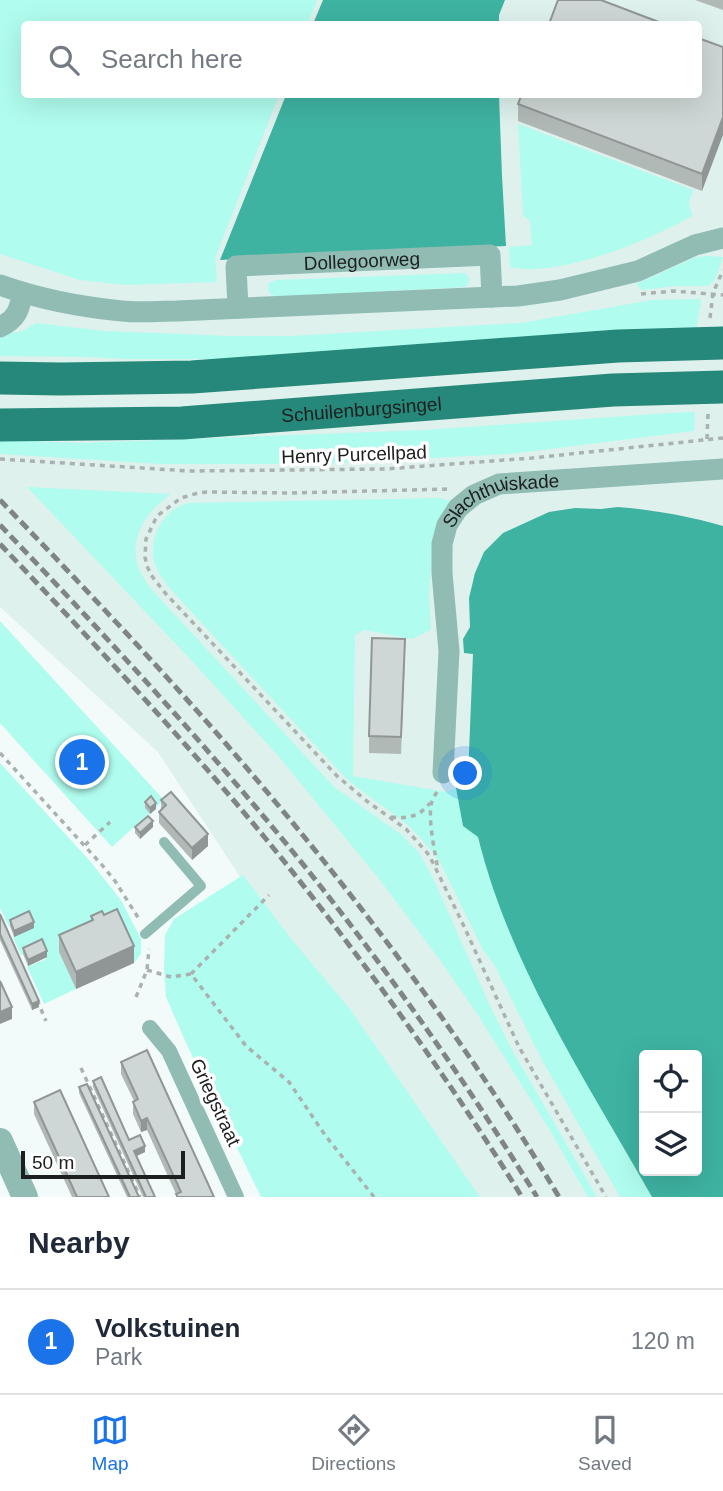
<!DOCTYPE html>
<html lang="en">
<head>
<meta charset="utf-8">
<style>
	body { margin:0; font-family:Helvetica,sans-serif; background:#f6f6f7; color:#1f2937 }
	.controls { position:absolute; right:21px; bottom:21px; display:grid; overflow:hidden; border-radius:7px; box-shadow:0 7px 28px #0002 }
	.controls button { width:63px; height:63px; display:grid; place-items:center; padding:0; border:0; border-bottom:2px solid #e0e1e3; background:#fff; color:#1f2937; font:35px sans-serif }
	.scale { position:absolute; left:21px; bottom:18px; width:164px; box-sizing:border-box; padding-left:7px; border:4px solid #1c1f1e; border-top:0; font-size:19px; line-height:24px; white-space:nowrap; color:#1c1f1e; -webkit-text-stroke:5px #fff; paint-order:stroke }
	.you { position:absolute; left:466px; top:774px; width:24px; height:24px; margin:-18px; border:5px solid #fff; border-radius:50%; background:#1a73e8; box-shadow:0 0 0 10px #1a73e833 }
	.badge { display:grid; place-items:center; width:46px; height:46px; border-radius:50%; background:#1a73e8; color:#fff; font-size:23px; font-weight:700 }
	.pin { position:absolute; translate:-50% -50%; border:4px solid #fff; box-shadow:0 2px 7px #0006 }
	.list { margin:0; padding:0; list-style:none }
	h2 { display:flex; justify-content:space-between; align-items:center; height:91px; margin:0; padding:0 28px; font-size:30px }
	h2 small { font-size:23px; font-weight:400; color:#747a83 }
	.list li { display:grid; grid-template-columns:46px 1fr auto; gap:21px; align-items:center; box-sizing:border-box; height:105px; padding:0 28px; border-top:2px solid #e0e1e3 }
	.list b { display:block; font-size:26px; white-space:nowrap }
	.list p { margin:0; font-size:23px; white-space:nowrap; color:#747a83 }
	.list em { font-size:23px; font-style:normal; color:#747a83 }
	.icon { flex:none; width:38px; height:38px; fill:none; stroke:currentColor; stroke-width:2; stroke-linecap:round; stroke-linejoin:round }
	.map { position:relative; flex:none; width:723px; height:1197px; overflow:hidden }
	.search { position:absolute; background:#fff; box-shadow:0 7px 28px #0002; left:21px; right:21px; top:21px; height:77px; display:flex; align-items:center; gap:18px; box-sizing:border-box; padding:0 24px; border-radius:7px; color:#747a83; font-size:26px }
	.sheet { height:196px; background:#fff }
	nav { display:flex; justify-content:space-around; align-items:center; box-sizing:border-box; height:98px; border-top:2px solid #e0e1e3; background:#fff; font-size:19px; color:#747a83 }
	nav a { display:grid; justify-items:center; gap:4px }
	nav .on { color:#1a73e8 }
	.map>svg:first-child { display:block }
	.built { fill:#def1ed; fill-rule:evenodd }
	.green { fill:#b0fcee }
	.water { fill:#3eb3a2; fill-rule:evenodd }
	.lines { fill:none; stroke-linecap:round; stroke-linejoin:round }
	.path { stroke:#aab1af; stroke-width:3.5; stroke-dasharray:5 5; stroke-linecap:butt }
	.service { stroke:#90bcb3; stroke-width:10 }
	.pedestrian { stroke:#90bcb3; stroke-width:16 }
	.minor { stroke:#90bcb3; stroke-width:21 }
	.tertiary { stroke:#90bcb3; stroke-width:26 }
	.primary { stroke:#26887a; stroke-width:33 }
	.rail { stroke:#7f8584; stroke-width:5; stroke-dasharray:10 5; stroke-linecap:butt }
	.wall { fill:#b1b9b7 }
	.shaded-wall { fill:#909695 }
	.building { fill:#ced7d5; stroke:#909695; stroke-width:2 }
	.labels { text-anchor:middle; stroke-width:7; stroke-linejoin:round; paint-order:stroke }
	.street-label { font-size:19px; fill:#1c1f1e; stroke:#fff }
</style>
</head>
<body>
<div class="map">
<svg width="723" height="1197" viewBox="0 0 723 1197">
	<rect width="100%" height="100%" fill="#f2fbf9"/>
	<path class="built" d="M0 0H723V1197H450L158 752 0 607ZM24 24H698V94H24ZM644 1055H697V1171H644Z"/>
	<g class="green">
		<path d="M0 0H317L307 24H24V94L279 95 215 258 217 282 126 285 80 280 0 254Z"/>
		<path d="M518 124 693 190 689 202 692 216C652 238 613 254 570 264 550 268 530 272 510 267L509 247 532 245 530 221 523 215Z"/>
		<path d="M708 256 723 257 716 278 708 286H675L642 290 636 284 696 257Z"/>
		<path d="M465 273 469 278V282L465 287 277 297 271 295 268 290 269 283 276 280Z"/>
		<path d="M699 299 701 301 696 329 259 359H128L88 357 0 356V335L22 331 36 323 105 331 232 336H290L521 323 652 300Z"/>
		<path d="M695 412 694 431 510 454 317 464H162L0 454V440L82 443 425 430 670 413Z"/>
		<path d="M27 487 171 494C146 511 125 542 141 573 144 580 149 586 153 591L334 787 402 835 419 853 433 878 490 1006 512 1050 597 1197H588L548 1127 478 1015 440 960 380 880 280 758 194 663Z"/>
		<path d="M441 498 453 502 433 539 429 597 431 630 412 639 364 630 355 635 353 776 446 792 456 788 463 826 478 837C510 966 587 1083 652 1197H620L542 1060 495 966 483 950 441 864C430 848 418 834 404 822 383 805 361 793 342 774L172 591C166 583 160 576 156 567 148 547 156 523 173 510 177 507 183 505 188 503Z"/>
		<path d="M0 621 164 800 112 847 0 723Z"/>
		<path d="M0 763 89 860 121 900 141 939V954L134 963 117 926 60 952 76 989 44 1004 27 967 46 959 41 946 21 955 13 937 32 928 27 918 9 927 0 908Z"/>
		<path d="M243 875 292 940 350 1009 480 1197H261L187 1045 166 997 164 969 165 935 174 919Z"/>
	</g>
	<g class="water">
		<path d="M323 0H505L499 15V24H313Z"/>
		<path d="M286 95H499L502 176 506 246 220 260Z"/>
		<path d="M618 507C654 510 688 516 723 526V1197H652C587 1082 510 967 478 837L463 826 456 788 457 777H468L473 654 464 653 463 639 470 627 469 598 475 573 484 552 503 533 549 512 575 508 601 509ZM697 1055V1171H644V1055Z"/>
	</g>
	<g class="lines">
		<g class="path">
			<path d="M641 294 673 291 723 295"/>
			<path d="M710 318 713 293 723 270"/>
			<path d="M707 439 708 413"/>
			<path d="M0 459 189 471 386 469 532 458 723 438"/>
			<path d="M447 489 292 493 207 492 198 493 181 498 157 516 146 539 145 557 147 566 151 575 166 594 337 776 368 802 406 829 429 855 462 922 519 1047 606 1197"/>
			<path d="M0 753 102 865 115 881 139 919"/>
			<path d="M437 792C435 795 433 798 432 801 427 815 435 854 438 869"/>
			<path d="M391 817C407 819 419 817 430 803"/>
			<path d="M85 845 110 822"/>
			<path d="M147 970 171 977 191 974 246 1046 289 1082 325 1135 374 1197"/>
			<path d="M191 974 269 895"/>
			<path d="M136 997 147 970 149 949"/>
			<path d="M37 1000 46 1021"/>
			<path d="M81 1068 140 1197"/>
		</g>
		<path class="service" d="M145 934 201 886 164 842"/>
		<path class="pedestrian" d="M150 1028 169 1051 236 1197"/>
		<g class="minor">
			<path d="M0 285C39 299 81 307 122 311 140 313 159 311 177 311L518 296 560 290 638 271 695 245 723 238"/>
			<path id="s1" d="M238 308 236 266 490 255 492 297"/>
			<path d="M0 327C17 319 19 310 23 293"/>
			<path id="s2" d="M443 773 449 651 442 573V544L447 525 458 508 474 495 499 484 723 469"/>
		</g>
		<path class="tertiary" d="M0 1141 25 1197"/>
		<g class="primary">
			<path d="M0 378 61 379 192 377 618 346 723 343"/>
			<path id="s3" d="M0 425 182 423 613 390 723 387"/>
		</g>
		<g class="rail">
			<path d="M0 500C77 580 154 661 227 745 349 886 463 1036 559 1197"/>
			<path d="M0 525C107 637 212 751 310 873 392 976 468 1085 537 1197"/>
			<path d="M0 544C91 640 182 737 266 839 359 953 445 1073 522 1197"/>
		</g>
	</g>
	<g class="wall">
		<path d="M695 0H723V10Z"/>
		<path d="M723 47 702 191 518 121V104Z"/>
		<path d="M405 656 401 754 369 753V736Z"/>
		<path d="M161 800 208 846 192 860 159 823V812L161 809Z"/>
		<path d="M145 802 156 809 150 814 145 808Z"/>
		<path d="M135 827H153L140 839 135 833Z"/>
		<path d="M0 914 39 1007 32 1010 0 940Z"/>
		<path d="M91 916 134 963 76 989 59 952V935L91 921Z"/>
		<path d="M10 920 34 928 14 937 10 926Z"/>
		<path d="M23 948 47 957 28 966 23 954Z"/>
		<path d="M121 1062 214 1197H176V1194L147 1130 141 1132 133 1114V1102L134 1101 121 1074Z"/>
		<path d="M93 1081 129 1140 145 1152 137 1156 155 1197H143L93 1087Z"/>
		<path d="M79 1087 139 1197H127L79 1093Z"/>
		<path d="M34 1102 109 1197H72L34 1114Z"/>
	</g>
	<g class="shaded-wall">
		<path d="M723 117V135L702 191V174Z"/>
		<path d="M156 803V809L150 814V808Z"/>
		<path d="M153 821V827L140 839V833Z"/>
		<path d="M208 834V846L192 860V848Z"/>
		<path d="M34 922V928L14 937V931Z"/>
		<path d="M134 946V963L76 989V972Z"/>
		<path d="M47 951V957L28 966V960Z"/>
		<path d="M39 1001V1007L32 1010V1004Z"/>
		<path d="M12 1007V1019L0 1024V1012Z"/>
		<path d="M147 1118V1130L141 1132V1121Z"/>
		<path d="M145 1146V1152L134 1157V1151Z"/>
	</g>
	<g class="building">
		<path d="M558 0H601L664 24H549Z"/>
		<path d="M698 38 723 47V117L702 174 518 104 522 94H698Z"/>
		<path d="M372 638 405 639 401 737 369 736Z"/>
		<path d="M171 792 208 834 192 848 159 812 166 805 161 800Z"/>
		<path d="M151 796 156 803 150 808 145 802Z"/>
		<path d="M148 816 153 821 140 833 135 827Z"/>
		<path d="M117 909 134 946 76 972 59 935 93 920 91 916 102 911 104 915Z"/>
		<path d="M29 911 34 922 14 931 10 920Z"/>
		<path d="M0 914 39 1001 32 1004 0 934Z"/>
		<path d="M42 939 47 951 28 960 23 948Z"/>
		<path d="M0 981 12 1007 0 1012Z"/>
		<path d="M147 1050 214 1197H178L176 1194 181 1192 147 1118 141 1121 133 1102 138 1099 121 1062Z"/>
		<path d="M101 1077 129 1140 140 1135 145 1146 134 1151 155 1197H146L93 1081Z"/>
		<path d="M87 1084 139 1197H130L79 1087Z"/>
		<path d="M60 1090 109 1197H77L34 1102Z"/>
	</g>
	<g class="labels">
		<g class="street-label">
			<text dy="7" stroke="none"><textPath href="#s1" startOffset="168">Dollegoorweg</textPath></text>
			<text dy="7" stroke="none"><textPath href="#s3" startOffset="362">Schuilenburgsingel</textPath></text>
			<text transform="translate(354 454) rotate(-2)" y="7">Henry Purcellpad</text>
			<text dy="7" stroke="none"><textPath href="#s2" startOffset="313">Slachthuiskade</textPath></text>
			<text transform="translate(216 1102) rotate(65)" y="7">Griegstraat</text>
		</g>
	</g>
</svg>
<div class="controls">
<button><svg class="icon" aria-label="locate" viewBox="0 0 24 24"><circle cx="12" cy="12" r="6"/><path d="M12 2v4M12 18v4M2 12h4M18 12h4"/></svg></button>
<button><svg class="icon" aria-label="layers" viewBox="0 0 24 24"><path d="M12 4l9 5-9 5-9-5zM3 14l9 5 9-5"/></svg></button>
</div>
<div class="scale">50 m</div>
<div class="you"></div>
<div class="pin badge" style="left:82px;top:762px">1</div>
<div class="search"><svg class="icon" aria-label="search" viewBox="0 0 24 24"><circle cx="10" cy="10" r="6"/><path d="M15 15l6 6"/></svg>Search here</div>
</div>
<section class="sheet">
<h2>Nearby<small></small></h2>
<ul class="list">
<li><span class="badge">1</span><div><b>Volkstuinen</b><p>Park</p></div><em>120 m</em></li>
</ul>
</section>
<nav>
<a class="on"><svg class="icon" aria-label="map" viewBox="0 0 24 24"><path d="M3 6l6-2 6 2 6-2v14l-6 2-6-2-6 2zM9 4v14M15 6v14"/></svg>Map</a>
<a><svg class="icon" aria-label="directions" viewBox="0 0 24 24"><path d="M12 3l9 9-9 9-9-9zM9 14v-3h6M13 9l2 2-2 2"/></svg>Directions</a>
<a><svg class="icon" aria-label="saved" viewBox="0 0 24 24"><path d="M7 4h10v16l-5-4-5 4z"/></svg>Saved</a>
</nav>
</body>
</html>
